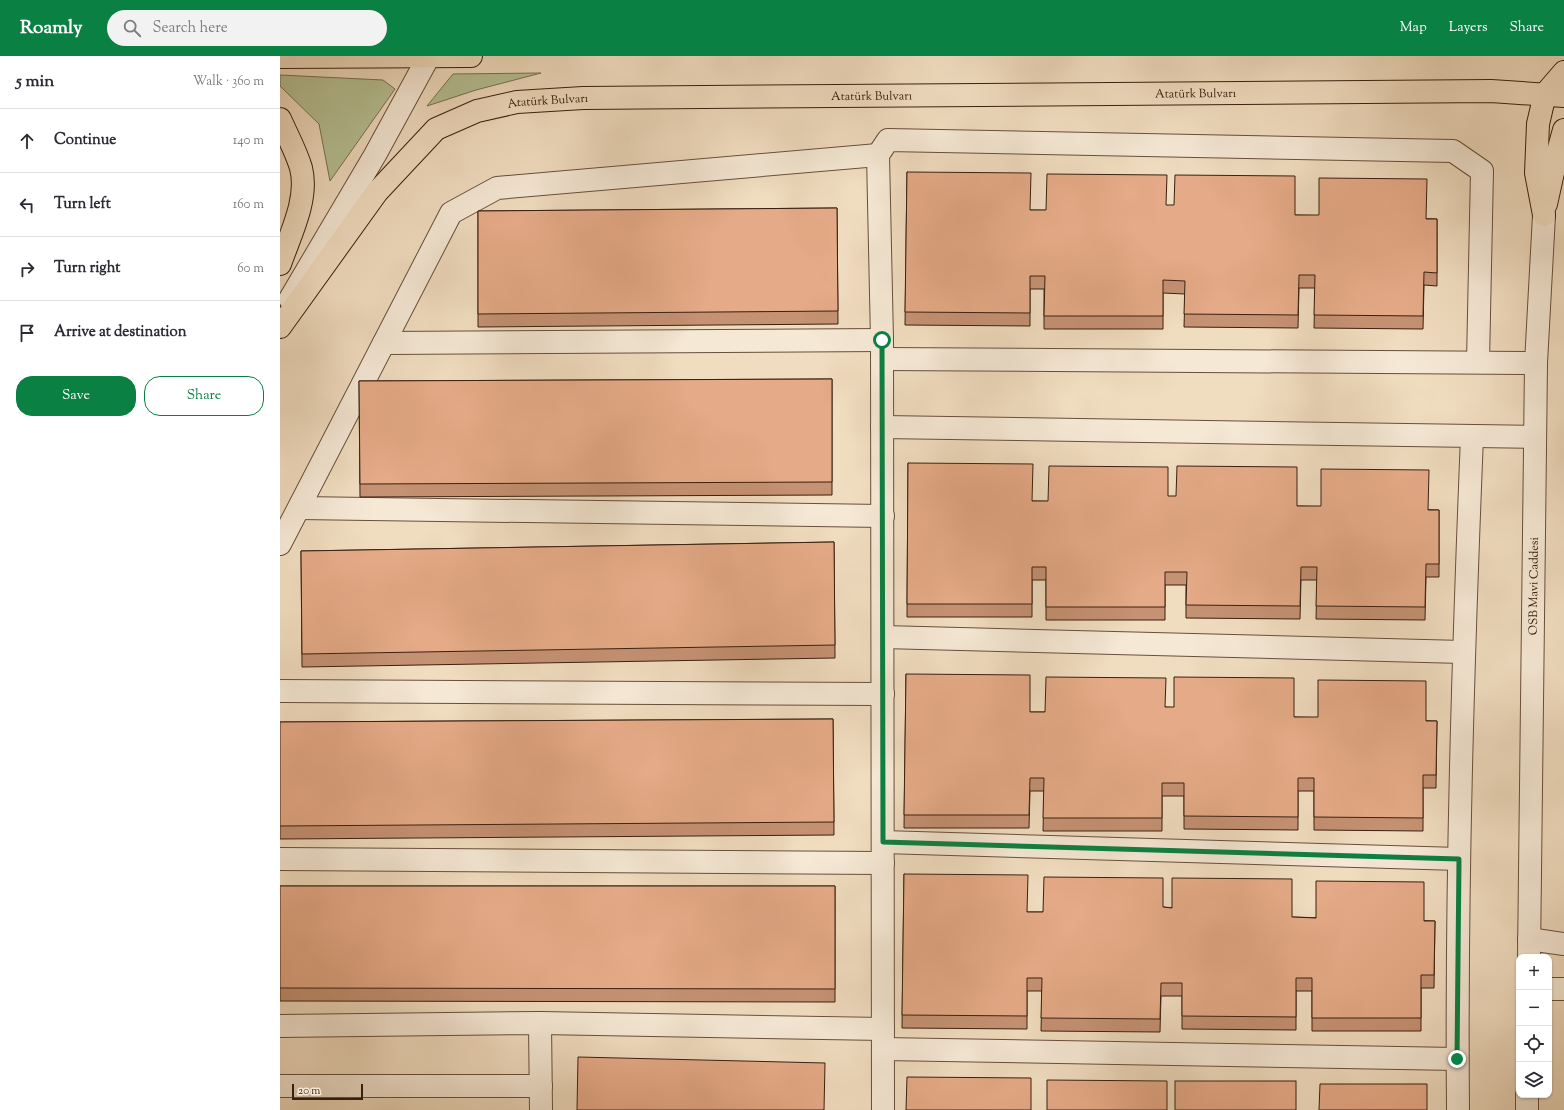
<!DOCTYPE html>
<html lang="en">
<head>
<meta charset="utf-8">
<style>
	body { margin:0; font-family:"Sorts Mill Goudy",serif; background:#f2f2f3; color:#2b2b33 }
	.controls { position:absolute; right:12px; bottom:12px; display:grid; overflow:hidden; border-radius:8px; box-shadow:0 1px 3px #0004 }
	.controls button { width:36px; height:36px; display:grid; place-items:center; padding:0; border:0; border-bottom:1px solid #e1e1e2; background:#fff; color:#2b2b33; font:20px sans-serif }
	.scale { position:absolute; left:12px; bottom:10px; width:71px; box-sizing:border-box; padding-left:4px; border:2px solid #3a200f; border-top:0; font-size:11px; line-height:14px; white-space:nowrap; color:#3a200f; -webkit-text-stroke:3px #f5e8d5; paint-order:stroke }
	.stop { position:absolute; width:12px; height:12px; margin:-9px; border:3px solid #0b8043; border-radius:50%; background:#fff }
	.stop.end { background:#0b8043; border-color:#fff; box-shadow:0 1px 4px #0008 }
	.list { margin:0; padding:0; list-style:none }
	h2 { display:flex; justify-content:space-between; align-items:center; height:52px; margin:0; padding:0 16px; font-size:17px }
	h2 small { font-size:13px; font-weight:400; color:#7c7c81 }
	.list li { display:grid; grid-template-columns:26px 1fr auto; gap:12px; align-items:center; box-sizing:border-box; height:64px; padding:0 16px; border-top:1px solid #e1e1e2 }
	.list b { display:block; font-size:15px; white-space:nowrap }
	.list em { font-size:13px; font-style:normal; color:#7c7c81 }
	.actions { display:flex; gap:8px; padding:12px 16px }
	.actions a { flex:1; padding:9px 0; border:1px solid #0b8043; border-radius:16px; text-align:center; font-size:14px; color:#0b8043 }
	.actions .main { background:#0b8043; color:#fff }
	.icon { flex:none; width:22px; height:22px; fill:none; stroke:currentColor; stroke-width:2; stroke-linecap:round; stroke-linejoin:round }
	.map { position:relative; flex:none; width:1284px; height:1054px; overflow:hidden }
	header { display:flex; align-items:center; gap:24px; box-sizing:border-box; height:56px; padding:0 20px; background:#0b8043; color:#fff }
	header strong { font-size:19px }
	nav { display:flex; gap:22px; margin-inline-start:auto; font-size:14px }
	.search { width:280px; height:36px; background:#f2f2f3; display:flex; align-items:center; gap:10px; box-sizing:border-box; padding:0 14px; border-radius:22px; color:#7c7c81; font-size:15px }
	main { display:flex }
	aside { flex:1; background:#fff }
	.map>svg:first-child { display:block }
	.green { fill:#b6c195; stroke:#787052 }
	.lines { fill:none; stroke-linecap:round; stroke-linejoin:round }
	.minor-casing { stroke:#684f3b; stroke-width:24 }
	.major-casing { stroke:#3a200f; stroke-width:24 }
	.minor { stroke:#f5e8d5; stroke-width:22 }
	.major { stroke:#f0dcbf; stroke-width:22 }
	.wall { fill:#c59274; stroke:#3a200f }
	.building { fill:#e5aa87; stroke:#3a200f }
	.route { stroke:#0b8043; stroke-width:5 }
	.labels { text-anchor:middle; stroke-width:4; stroke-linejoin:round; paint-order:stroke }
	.street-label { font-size:12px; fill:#3a200f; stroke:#f5e8d5 }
</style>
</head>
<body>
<header>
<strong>Roamly</strong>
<div class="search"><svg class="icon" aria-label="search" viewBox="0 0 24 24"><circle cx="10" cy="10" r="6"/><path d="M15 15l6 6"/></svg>Search here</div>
<nav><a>Map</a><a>Layers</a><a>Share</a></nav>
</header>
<main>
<aside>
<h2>5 min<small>Walk · 360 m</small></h2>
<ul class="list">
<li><svg class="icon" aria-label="ahead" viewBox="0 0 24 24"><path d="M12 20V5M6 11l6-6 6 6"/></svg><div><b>Continue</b></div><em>140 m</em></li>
<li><svg class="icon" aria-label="left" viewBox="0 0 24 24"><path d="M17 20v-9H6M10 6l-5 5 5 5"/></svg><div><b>Turn left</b></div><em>160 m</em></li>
<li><svg class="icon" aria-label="right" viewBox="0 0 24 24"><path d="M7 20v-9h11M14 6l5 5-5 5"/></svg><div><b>Turn right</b></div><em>60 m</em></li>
<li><svg class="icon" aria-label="arrive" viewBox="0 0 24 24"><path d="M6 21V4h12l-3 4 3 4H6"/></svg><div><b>Arrive at destination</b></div></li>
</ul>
<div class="actions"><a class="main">Save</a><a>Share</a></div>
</aside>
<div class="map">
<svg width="1284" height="1054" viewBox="0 0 1284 1054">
	<rect width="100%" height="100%" fill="#f0dcbf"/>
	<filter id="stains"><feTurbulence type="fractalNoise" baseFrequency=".005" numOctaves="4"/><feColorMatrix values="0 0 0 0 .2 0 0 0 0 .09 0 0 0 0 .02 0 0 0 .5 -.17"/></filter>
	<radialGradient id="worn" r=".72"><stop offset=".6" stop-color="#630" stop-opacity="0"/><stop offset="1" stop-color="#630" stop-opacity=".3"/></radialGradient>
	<g class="green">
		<path d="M261 17 196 34 147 50 173 18Z"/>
		<path d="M0 19 103 24 115 33 50 125 39 68 0 30Z"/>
	</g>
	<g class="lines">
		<defs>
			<g id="minor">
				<path d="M10 243 95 99 149 0"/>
				<path d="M104 287 602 284"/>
				<path d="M602 303 1256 307"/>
				<path d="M602 371 1255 381"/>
				<path d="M19 452 603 460"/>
				<path d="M0 488 171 157 217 132 598 99"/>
				<path d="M603 581 1183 596"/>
				<path d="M0 635 603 638"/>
				<path d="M603 786 1179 803"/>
				<path d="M0 803 603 807"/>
				<path d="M1249 883 1284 888"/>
				<path id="s1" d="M1249 901 1256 307 1264 159"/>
				<path d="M1269 933H1284"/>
				<path d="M260 967 261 1054"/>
				<path d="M0 970 260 967 603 973"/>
				<path d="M603 993 1177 1003"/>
				<path d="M0 1030H261"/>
				<path d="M603 1054 602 284 598 99 608 84 1173 95 1202 115 1198 306"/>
				<path d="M1178 1054C1176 829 1183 605 1192 380"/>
				<path d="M1247 1054V1039"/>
			</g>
			<g id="major">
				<path d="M0 1 191 0"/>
				<path d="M0 63C7 79 16 95 21 112 29 143 10 179 0 208"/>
				<path d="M1266 148 1276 103 1284 74"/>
				<path d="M1264 159 1256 117 1258 68 1265 38 1284 16"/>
				<path id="s2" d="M0 271 97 136 156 73 197 55 237 46 303 42 1211 35 1284 40"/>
			</g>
		</defs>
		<use href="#minor" class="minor-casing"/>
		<use href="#major" class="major-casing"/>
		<use href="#minor" class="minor"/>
		<use href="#major" class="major"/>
	</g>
	<g class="wall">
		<path d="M627 116 751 154 1015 159 1157 163V230L1144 229 1143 273 1034 272 1035 232H1019L1018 272 904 271 905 238 883 237V273H764V233H750V270L625 269Z"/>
		<path d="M557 152 558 268 198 271V155Z"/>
		<path d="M552 323V439L80 441 79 325Z"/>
		<path d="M628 407 753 445 1017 450 1159 454V521H1146L1145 564 1036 563 1037 524H1021L1020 563 906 562V529H885V564H766V524H752V561H627Z"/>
		<path d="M554 486 555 602 22 611 21 495Z"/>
		<path d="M626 618 750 656H765L885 651 1014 661 1157 665 1156 732H1143V775L1034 774V735H1018V774L904 773V740H882V775H763L764 735H750L749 772H624Z"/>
		<path d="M553 663 554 779 0 783V666Z"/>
		<path d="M624 818 748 856H763L883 851 1012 861 1155 865 1154 932H1141V975H1032V935H1016V974L902 973V940H881L880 976 761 975 762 935H747V973L622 972Z"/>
		<path d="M0 830H555V946L0 945Z"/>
	</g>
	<g class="building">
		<path d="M627 116 751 117 750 154H766L767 118 887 119 886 149H894L895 119 1015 120V159H1039V122L1147 123 1146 163H1157V217L1144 216 1143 260 1034 259 1035 219H1019L1018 259 904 258 905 225 883 224V260H764L765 220H750V257L625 256Z"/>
		<path d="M557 152 558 255 198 258V155Z"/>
		<path d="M552 323V426L80 428 79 325Z"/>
		<path d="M628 407 753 408 752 445H768L769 410 888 411V440H896L897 410 1017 411V450H1041V413L1149 414 1148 454H1159V508H1146L1145 551 1036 550 1037 511H1021L1020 550 906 549 907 516H885V551H766V511H752V548H627Z"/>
		<path d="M554 486 555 589 22 598 21 495Z"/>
		<path d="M626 618 750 619V656H765L766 621 886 622 885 651H894V621L1014 622V661H1038V624L1146 625V665H1157L1156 719H1143V762L1034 761V722H1018V761L904 760V727H882V762H763L764 722H750L749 759H624Z"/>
		<path d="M553 663 554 766 0 770V666Z"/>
		<path d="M624 818 748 819 747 856H763L764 821 883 822V851L892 852V822L1012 823V861L1036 862V825L1144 826V865H1155L1154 919H1141V962H1032V922H1016V961L902 960V927H881L880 963 761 962 762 922H747V960L622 959Z"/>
		<path d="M0 830H555V933L0 932Z"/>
		<path d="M298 1001 545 1007 544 1054H297Z"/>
		<path d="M627 1021 751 1022V1054H626Z"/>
		<path d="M767 1024 887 1025V1054H767Z"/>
		<rect x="895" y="1025" width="121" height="29"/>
		<path d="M1040 1028H1147V1054H1039Z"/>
	</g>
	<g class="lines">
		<path class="route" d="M602 284 603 786 1179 803 1177 1003"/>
	</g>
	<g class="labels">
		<g class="street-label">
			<text dy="4" stroke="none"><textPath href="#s2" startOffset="1017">Atatürk Bulvarı</textPath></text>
			<text dy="4" stroke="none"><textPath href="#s2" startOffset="693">Atatürk Bulvarı</textPath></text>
			<text dy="4" stroke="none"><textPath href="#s2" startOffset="369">Atatürk Bulvarı</textPath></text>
			<text dy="4" stroke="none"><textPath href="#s1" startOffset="371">OSB Mavi Caddesi</textPath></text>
		</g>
	</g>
	<rect width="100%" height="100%" filter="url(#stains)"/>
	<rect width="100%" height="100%" fill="url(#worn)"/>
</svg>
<div class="controls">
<button>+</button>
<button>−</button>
<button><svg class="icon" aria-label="locate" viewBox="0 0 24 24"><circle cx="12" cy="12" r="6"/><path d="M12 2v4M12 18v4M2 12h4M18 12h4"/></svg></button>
<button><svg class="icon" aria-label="layers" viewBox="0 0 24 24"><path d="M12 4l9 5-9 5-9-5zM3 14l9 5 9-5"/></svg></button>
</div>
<div class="scale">20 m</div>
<div class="stop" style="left:602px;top:284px"></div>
<div class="stop end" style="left:1177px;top:1003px"></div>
</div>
</main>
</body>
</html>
